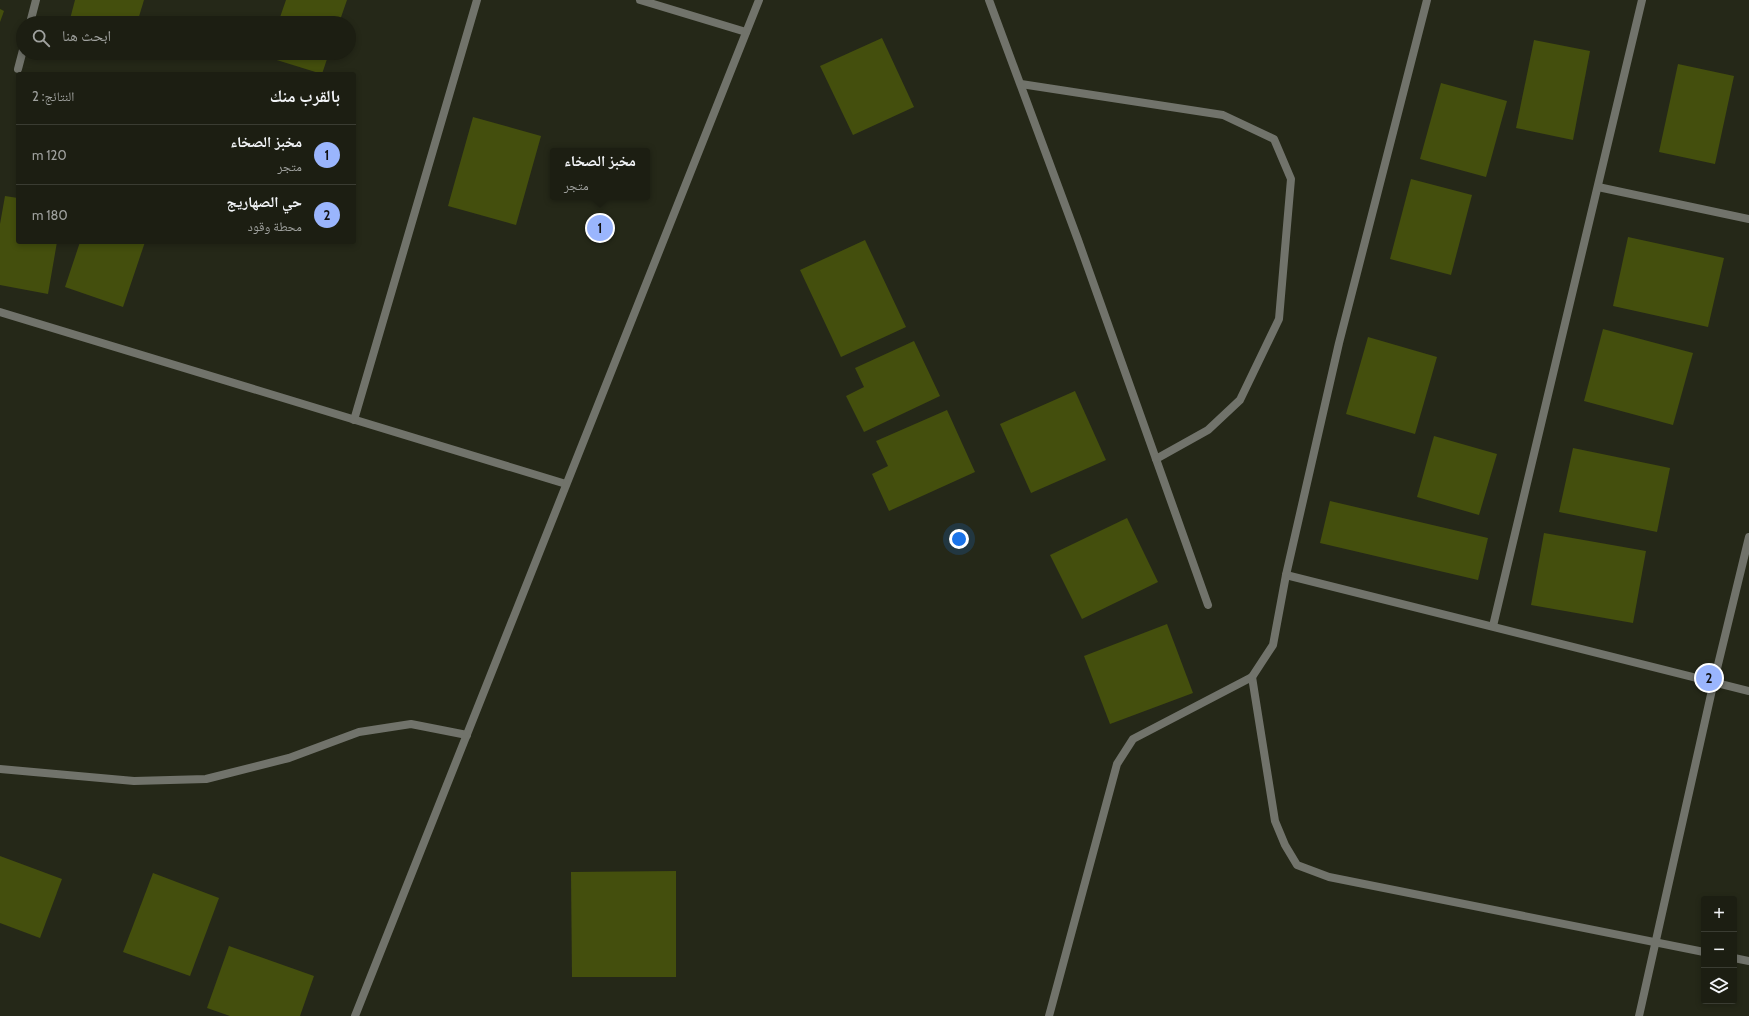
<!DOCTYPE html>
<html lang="ar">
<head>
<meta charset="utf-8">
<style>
	body { margin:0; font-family:Cabin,"Noto Naskh Arabic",sans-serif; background:#25271b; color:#f1f3f6; direction:rtl }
	.controls { position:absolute; right:12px; bottom:12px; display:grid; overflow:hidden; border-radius:4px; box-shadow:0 2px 6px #0003 }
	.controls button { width:36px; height:36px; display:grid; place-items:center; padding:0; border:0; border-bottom:1px solid #3a3c32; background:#1c1e12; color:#f1f3f6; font:20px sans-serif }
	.you { position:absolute; left:959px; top:539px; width:14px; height:14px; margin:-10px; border:3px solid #fff; border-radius:50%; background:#1a73e8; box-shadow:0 0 0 6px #1a73e833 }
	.badge { display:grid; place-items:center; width:26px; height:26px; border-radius:50%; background:#9ab5fd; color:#111; font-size:13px; font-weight:700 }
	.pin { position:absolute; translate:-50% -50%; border:2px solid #fff; box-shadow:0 1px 4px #0006 }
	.popup { position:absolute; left:550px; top:148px; width:100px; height:52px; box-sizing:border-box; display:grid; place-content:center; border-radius:4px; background:#1c1e12; filter:drop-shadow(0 1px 3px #0005); font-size:13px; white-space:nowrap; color:#a0a29f }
	.popup b { font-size:15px; color:#f1f3f6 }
	.popup::after { content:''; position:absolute; left:50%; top:100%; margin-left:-8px; border:8px solid transparent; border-top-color:#1c1e12 }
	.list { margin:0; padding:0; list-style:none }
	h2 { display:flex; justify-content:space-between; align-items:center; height:52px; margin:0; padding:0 16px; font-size:17px }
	h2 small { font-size:13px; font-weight:400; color:#a0a29f }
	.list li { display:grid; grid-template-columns:26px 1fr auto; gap:12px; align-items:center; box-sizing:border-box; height:60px; padding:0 16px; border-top:1px solid #3a3c32 }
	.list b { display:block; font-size:15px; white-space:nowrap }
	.list p { margin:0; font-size:13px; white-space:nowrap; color:#a0a29f }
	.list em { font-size:13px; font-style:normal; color:#a0a29f }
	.icon { flex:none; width:22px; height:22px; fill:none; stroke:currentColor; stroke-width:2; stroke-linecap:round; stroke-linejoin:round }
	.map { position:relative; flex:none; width:1749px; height:1016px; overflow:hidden; direction:ltr }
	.search { position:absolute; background:#1c1e12; box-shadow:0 2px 6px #0003; left:16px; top:16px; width:340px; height:44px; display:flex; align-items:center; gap:10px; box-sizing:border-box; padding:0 14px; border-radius:22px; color:#a0a29f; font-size:15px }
	.panel { position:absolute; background:#1c1e12; box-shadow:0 2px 6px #0003; left:16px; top:72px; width:340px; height:172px; border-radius:4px; direction:rtl }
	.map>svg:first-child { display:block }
	.building { fill:#444f0d }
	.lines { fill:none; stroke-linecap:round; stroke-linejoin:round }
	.lane { stroke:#71736b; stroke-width:8 }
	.street { stroke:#71736b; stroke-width:8 }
</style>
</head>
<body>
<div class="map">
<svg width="1749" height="1016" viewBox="0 0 1749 1016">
	<rect width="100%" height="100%" fill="#252818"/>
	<g class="building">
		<path d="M75 0H144L137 23H69Z"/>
		<path d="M286 0H347L339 23H278Z"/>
		<path d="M0 9 4 11 0 22Z"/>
		<path d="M882 38 914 107 853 135 820 66Z"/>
		<path d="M1534 40 1590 51 1573 140 1516 128Z"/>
		<path d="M268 53H329L322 74 267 57Z"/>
		<path d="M1678 64 1734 76 1715 164 1659 152Z"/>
		<path d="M1441 83 1507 101 1486 177 1420 159Z"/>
		<path d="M473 117 541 136 516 225 448 206Z"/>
		<path d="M1411 179 1472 195 1451 275 1390 259Z"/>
		<path d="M5 196 18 198V242H57L48 294 0 285V224Z"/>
		<path d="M1628 237 1724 258 1708 327 1613 306Z"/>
		<path d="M865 240 906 327 841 357 800 270Z"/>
		<path d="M80 242H145L123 307 65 287Z"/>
		<path d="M1603 329 1693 353 1673 425 1584 401Z"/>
		<path d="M1368 337 1437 357 1415 434 1346 414Z"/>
		<path d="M914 341 940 396 864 432 846 396 864 387 855 368Z"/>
		<path d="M1075 391 1106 460 1031 493 1000 424Z"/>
		<path d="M947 410 975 472 889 511 872 474 888 466 876 441Z"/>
		<path d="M1434 436 1497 454 1479 515 1417 497Z"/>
		<path d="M1573 448 1670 468 1657 532 1559 512Z"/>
		<path d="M1330 501 1488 538 1478 580 1320 543Z"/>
		<path d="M1127 518 1158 582 1082 619 1050 555Z"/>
		<path d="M1544 533 1646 551 1633 623 1531 605Z"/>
		<path d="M1167 624 1193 693 1110 724 1084 656Z"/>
		<path d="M0 856 62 879 40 938 0 923Z"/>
		<path d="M676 871V977H572L571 872Z"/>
		<path d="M153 873 219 898 190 976 123 952Z"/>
		<path d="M229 946 314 976 300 1016H230L207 1008Z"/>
	</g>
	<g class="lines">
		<g class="lane">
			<path d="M989 0 1078 240 1208 605"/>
			<path d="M1021 84 1223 115 1274 139 1291 179 1279 319 1240 400 1208 430 1156 459"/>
		</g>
		<g class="street">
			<path d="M640 0 746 32"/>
			<path d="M30 23 36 0"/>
			<path d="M18 69 23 50"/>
			<path d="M1598 187 1749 219"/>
			<path d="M0 312 566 484"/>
			<path d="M354 420 477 0"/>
			<path d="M1286 575 1749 691"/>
			<path d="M1493 626 1642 0"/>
			<path d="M1252 677 1275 821 1285 845 1297 865 1329 877 1704 952"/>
			<path d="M0 769 134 781 206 779 289 758 359 732 411 724 467 735"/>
			<path d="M1734 958 1749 961"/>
			<path d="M355 1016 759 0"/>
			<path d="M1049 1016 1117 764 1133 739 1252 677 1273 645 1286 575 1339 343 1427 0"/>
			<path d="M1639 1016 1714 681 1749 537"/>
		</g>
	</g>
</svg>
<div class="controls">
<button>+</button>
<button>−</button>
<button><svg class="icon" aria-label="layers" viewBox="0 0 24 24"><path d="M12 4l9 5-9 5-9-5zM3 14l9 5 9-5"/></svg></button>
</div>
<div class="you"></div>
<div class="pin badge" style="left:600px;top:228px">1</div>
<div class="popup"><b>مخبز الصخاء</b>متجر</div>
<div class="pin badge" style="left:1709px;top:678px">2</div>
<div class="search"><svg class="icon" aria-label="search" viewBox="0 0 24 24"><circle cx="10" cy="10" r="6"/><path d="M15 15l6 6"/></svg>ابحث هنا</div>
<section class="panel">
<h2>بالقرب منك<small>النتائج: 2</small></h2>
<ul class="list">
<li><span class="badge">1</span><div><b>مخبز الصخاء</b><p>متجر</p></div><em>120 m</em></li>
<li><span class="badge">2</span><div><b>حي الصهاريج</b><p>محطة وقود</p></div><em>180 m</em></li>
</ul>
</section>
</div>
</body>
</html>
